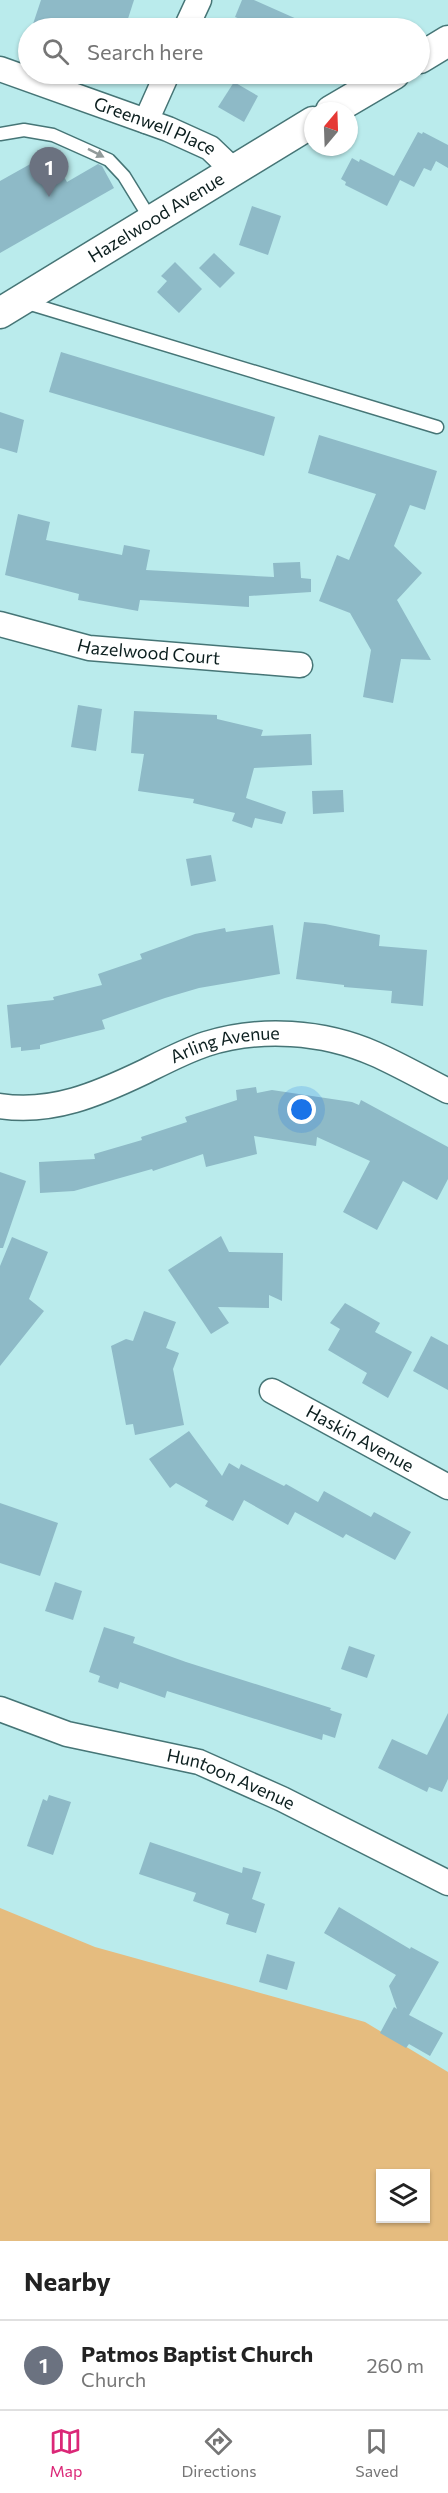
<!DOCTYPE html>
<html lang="en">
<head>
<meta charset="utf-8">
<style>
	body { margin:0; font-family:Commissioner,sans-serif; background:#f6f6f6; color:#222 }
	.controls { position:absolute; right:18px; bottom:18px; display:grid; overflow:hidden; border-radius:0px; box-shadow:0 2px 4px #0004 }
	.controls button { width:54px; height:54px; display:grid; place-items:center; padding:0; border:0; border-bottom:2px solid #e0e0e0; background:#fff; color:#222; font:30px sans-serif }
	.compass { position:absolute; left:304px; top:102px; width:54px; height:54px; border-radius:50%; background:#fff; box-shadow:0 2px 4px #0004; rotate:19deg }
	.you { position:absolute; left:302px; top:1110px; width:21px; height:21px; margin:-15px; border:4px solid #fff; border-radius:50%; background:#1a73e8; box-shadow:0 0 0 9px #1a73e833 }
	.badge { display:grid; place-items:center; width:39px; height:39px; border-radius:50%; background:#db2777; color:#fff; font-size:20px; font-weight:700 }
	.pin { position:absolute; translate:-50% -50px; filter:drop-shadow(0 2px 3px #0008) }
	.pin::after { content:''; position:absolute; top:32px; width:21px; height:18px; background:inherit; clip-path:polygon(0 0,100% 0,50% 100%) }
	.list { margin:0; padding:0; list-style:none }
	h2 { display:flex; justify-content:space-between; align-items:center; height:78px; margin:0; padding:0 24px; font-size:26px }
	h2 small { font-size:20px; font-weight:400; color:#767676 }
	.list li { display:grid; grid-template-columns:39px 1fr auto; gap:18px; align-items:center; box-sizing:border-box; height:90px; padding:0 24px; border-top:2px solid #e0e0e0 }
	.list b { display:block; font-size:22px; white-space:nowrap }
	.list p { margin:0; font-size:20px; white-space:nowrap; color:#767676 }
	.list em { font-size:20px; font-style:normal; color:#767676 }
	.icon { flex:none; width:33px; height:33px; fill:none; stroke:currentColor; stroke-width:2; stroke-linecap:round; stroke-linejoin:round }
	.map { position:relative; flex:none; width:448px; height:2241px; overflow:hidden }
	.search { position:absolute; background:#fff; box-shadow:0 2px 4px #0004; left:18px; right:18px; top:18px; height:66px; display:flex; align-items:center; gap:15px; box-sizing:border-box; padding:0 21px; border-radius:33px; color:#767676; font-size:22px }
	.sheet { height:168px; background:#fff }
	nav { display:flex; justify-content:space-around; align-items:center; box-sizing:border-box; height:84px; border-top:2px solid #e0e0e0; background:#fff; font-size:16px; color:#767676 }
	nav a { display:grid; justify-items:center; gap:3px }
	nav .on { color:#db2777 }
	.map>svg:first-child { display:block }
	.green { fill:#e5bc7f; fill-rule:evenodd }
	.building { fill:#8ebac7 }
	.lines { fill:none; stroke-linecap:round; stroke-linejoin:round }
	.service-casing { stroke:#467576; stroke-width:15 }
	.minor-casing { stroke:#467576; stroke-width:27 }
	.tertiary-casing { stroke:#467576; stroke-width:33 }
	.service { stroke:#fff; stroke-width:12 }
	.minor { stroke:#fff; stroke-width:24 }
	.tertiary { stroke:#fff; stroke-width:30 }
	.oneway { fill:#919a9a }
	.labels { text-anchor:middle; stroke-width:6; stroke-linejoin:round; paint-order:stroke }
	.street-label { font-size:18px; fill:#0b1e1e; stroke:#baebec }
</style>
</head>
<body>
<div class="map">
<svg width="448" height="2241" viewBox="0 0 448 2241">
	<rect width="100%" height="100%" fill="#baebec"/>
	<path class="green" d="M0 1908 95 1947 365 2022 448 2072V2241H0ZM380 2174H426V2218H380Z"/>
	<g class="building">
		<path d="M41 0H134L125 28H47L33 24Z"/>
		<path d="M242 0H254L317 28H263L235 17Z"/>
		<path d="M234 82 258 96 244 122 218 107Z"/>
		<path d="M418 132 422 134 423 132 448 145V168L436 161 431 171 424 168 414 187 400 180 387 206 345 185 346 182 341 179 352 158 359 162 360 159 394 176Z"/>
		<path d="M50 153 67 182 98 164 102 166 114 188 0 253V181Z"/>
		<path d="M252 206 281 216 268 255 239 245Z"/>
		<path d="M214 253 235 273 220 288 199 268Z"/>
		<path d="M175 262 202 289 179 313 157 292 167 281 161 276Z"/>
		<path d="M61 352 275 417 264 456 49 392Z"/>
		<path d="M0 412 24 420 17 453 0 448Z"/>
		<path d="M319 435 437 471 425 510 410 505 394 546 422 573 397 600 431 660 401 659 393 703 363 697 371 650 350 613 319 601 337 555 349 560 376 494 308 473Z"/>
		<path d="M18 514 50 522 46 540 122 555 124 545 150 550 146 570 274 577 273 563 300 562 301 578 311 579V592L249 596V607L140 600 138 611 78 600 79 594 5 575Z"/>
		<path d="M78 705 102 709 96 751 71 747Z"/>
		<path d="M134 711 217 715V719L263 730 261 736 311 734 312 765 254 768 246 798 286 812 282 824 255 818 252 828 232 821 235 813 193 803 194 799 138 791 144 754 131 753Z"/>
		<path d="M343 790 344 812 313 814 312 791Z"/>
		<path d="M211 855 216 881 191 886 186 859Z"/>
		<path d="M304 922 325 924 380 935 379 946 427 950 423 1006 391 1003 392 991 344 987V985L296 979Z"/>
		<path d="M273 925 280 974 199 988 165 998 102 1020 105 1029 40 1045V1049L21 1051V1047L11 1048 7 1005 54 1000 53 997 102 985 98 974 142 959 140 954 195 934 225 928 226 932Z"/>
		<path d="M256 1087 257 1093 272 1090 352 1102 359 1105 361 1100 448 1147V1179L437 1200 403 1181 377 1230 343 1212 370 1161 317 1137 316 1146 254 1136 257 1154 206 1167 203 1154 153 1171 152 1169 74 1191 40 1193 39 1162 95 1159 94 1154 142 1140 141 1137 187 1122 185 1117 237 1100 236 1090Z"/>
		<path d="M0 1172 26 1181 3 1248H0Z"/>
		<path d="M221 1236 229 1252 283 1253 282 1301 269 1295V1308L218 1307 229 1323 211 1334 168 1270Z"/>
		<path d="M12 1237 48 1252 29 1299 44 1311 0 1366V1266Z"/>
		<path d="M345 1303 380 1323 375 1332 412 1352 388 1398 362 1383 367 1373 328 1350 340 1329 330 1323Z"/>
		<path d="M144 1311 176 1322 166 1348 179 1353 173 1369 184 1425 135 1435 133 1424 126 1425 111 1346 126 1339 133 1341Z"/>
		<path d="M431 1336 448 1345V1390L413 1371Z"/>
		<path d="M189 1431 222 1476 229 1463 239 1469 241 1464 284 1486 286 1484 318 1502 324 1491 371 1517 374 1512 411 1532 395 1560 346 1534 343 1538 295 1512 288 1525 244 1500 233 1521 205 1506 208 1501 176 1483 170 1488 149 1459Z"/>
		<path d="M0 1503 58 1523 40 1576 0 1563Z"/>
		<path d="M55 1582 82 1591 73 1620 45 1611Z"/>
		<path d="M104 1627 135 1637 133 1643 186 1662 331 1708 330 1710 342 1714 335 1738 323 1734 322 1740 167 1691 165 1698 120 1682 118 1689 98 1682 100 1676 89 1672Z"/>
		<path d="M349 1646 375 1655 367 1678 341 1669Z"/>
		<path d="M448 1713V1779L442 1792 429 1787 427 1792 378 1768 392 1739 427 1755Z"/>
		<path d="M49 1795 71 1802 53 1855 27 1846 43 1799 47 1801Z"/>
		<path d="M150 1842 242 1873 243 1867 261 1872 252 1899 265 1904 256 1933 226 1924 229 1914 193 1901 196 1893 139 1874Z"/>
		<path d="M339 1907 410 1949 411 1947 439 1962 409 2015 443 2033 430 2056 409 2044 406 2048 380 2033 394 2007 397 2009 389 1986 396 1975 324 1933Z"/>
		<path d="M267 1954 295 1962 287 1990 259 1982Z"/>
	</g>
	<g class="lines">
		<defs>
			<g id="service">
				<path d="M0 134 24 130 53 135 109 160 124 176 151 220"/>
				<path d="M24 302 437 427"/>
			</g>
			<g id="minor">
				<path d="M186 28 199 0"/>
				<path id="s1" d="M0 69 168 129 210 148 233 170"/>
				<path d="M146 121 167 74"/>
				<path id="s2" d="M0 624 89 648 300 665"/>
				<path id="s3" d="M0 1106C52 1114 98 1094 144 1072 164 1062 185 1051 206 1044 260 1027 323 1031 375 1054 400 1065 424 1079 448 1091"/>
				<path id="s4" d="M272 1391 448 1487"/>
				<path id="s5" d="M0 1709 67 1734 199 1762 282 1799 448 1883"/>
			</g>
			<g id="tertiary">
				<path d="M420 58 448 41"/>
				<path d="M331 111 394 74"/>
				<path id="s6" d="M0 313 313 122"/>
			</g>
		</defs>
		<use href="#service" class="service-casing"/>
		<use href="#minor" class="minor-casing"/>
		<use href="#tertiary" class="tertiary-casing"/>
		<use href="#service" class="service"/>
		<use href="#minor" class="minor"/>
		<use href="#tertiary" class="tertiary"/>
	</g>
	<defs><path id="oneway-solid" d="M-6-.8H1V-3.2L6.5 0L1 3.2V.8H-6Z" transform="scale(1.5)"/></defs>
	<use class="oneway" href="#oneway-solid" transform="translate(96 153) rotate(27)"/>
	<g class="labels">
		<g class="street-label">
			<text dy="6" stroke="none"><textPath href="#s1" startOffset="165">Greenwell Place</textPath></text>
			<text dy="6" stroke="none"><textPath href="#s6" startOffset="183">Hazelwood Avenue</textPath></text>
			<text dy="6" stroke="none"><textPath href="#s2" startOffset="152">Hazelwood Court</textPath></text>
			<text dy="6" stroke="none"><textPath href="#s3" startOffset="237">Arling Avenue</textPath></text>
			<text dy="6" stroke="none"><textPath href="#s4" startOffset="100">Haskin Avenue</textPath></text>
			<text dy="6" stroke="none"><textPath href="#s5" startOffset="242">Huntoon Avenue</textPath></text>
		</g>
	</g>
</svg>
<div class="controls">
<button><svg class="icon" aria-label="layers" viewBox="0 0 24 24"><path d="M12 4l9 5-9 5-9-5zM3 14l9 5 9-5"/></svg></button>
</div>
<svg class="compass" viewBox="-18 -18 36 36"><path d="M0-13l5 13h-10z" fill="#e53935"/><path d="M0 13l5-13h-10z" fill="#767676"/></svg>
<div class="you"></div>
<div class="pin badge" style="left:49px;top:197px;background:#6b7280">1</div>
<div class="search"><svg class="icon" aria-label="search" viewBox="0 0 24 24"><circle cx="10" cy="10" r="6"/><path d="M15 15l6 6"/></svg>Search here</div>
</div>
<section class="sheet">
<h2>Nearby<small></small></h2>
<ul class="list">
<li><span class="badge" style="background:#6b7280">1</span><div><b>Patmos Baptist Church</b><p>Church</p></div><em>260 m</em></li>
</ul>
</section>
<nav>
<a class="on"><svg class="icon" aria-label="map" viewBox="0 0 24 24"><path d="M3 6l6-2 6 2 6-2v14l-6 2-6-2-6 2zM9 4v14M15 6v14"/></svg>Map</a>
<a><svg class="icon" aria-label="directions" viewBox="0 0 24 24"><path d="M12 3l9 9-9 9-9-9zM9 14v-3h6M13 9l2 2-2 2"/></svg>Directions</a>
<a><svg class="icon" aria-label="saved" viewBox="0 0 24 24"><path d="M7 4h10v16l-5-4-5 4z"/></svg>Saved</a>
</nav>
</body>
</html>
